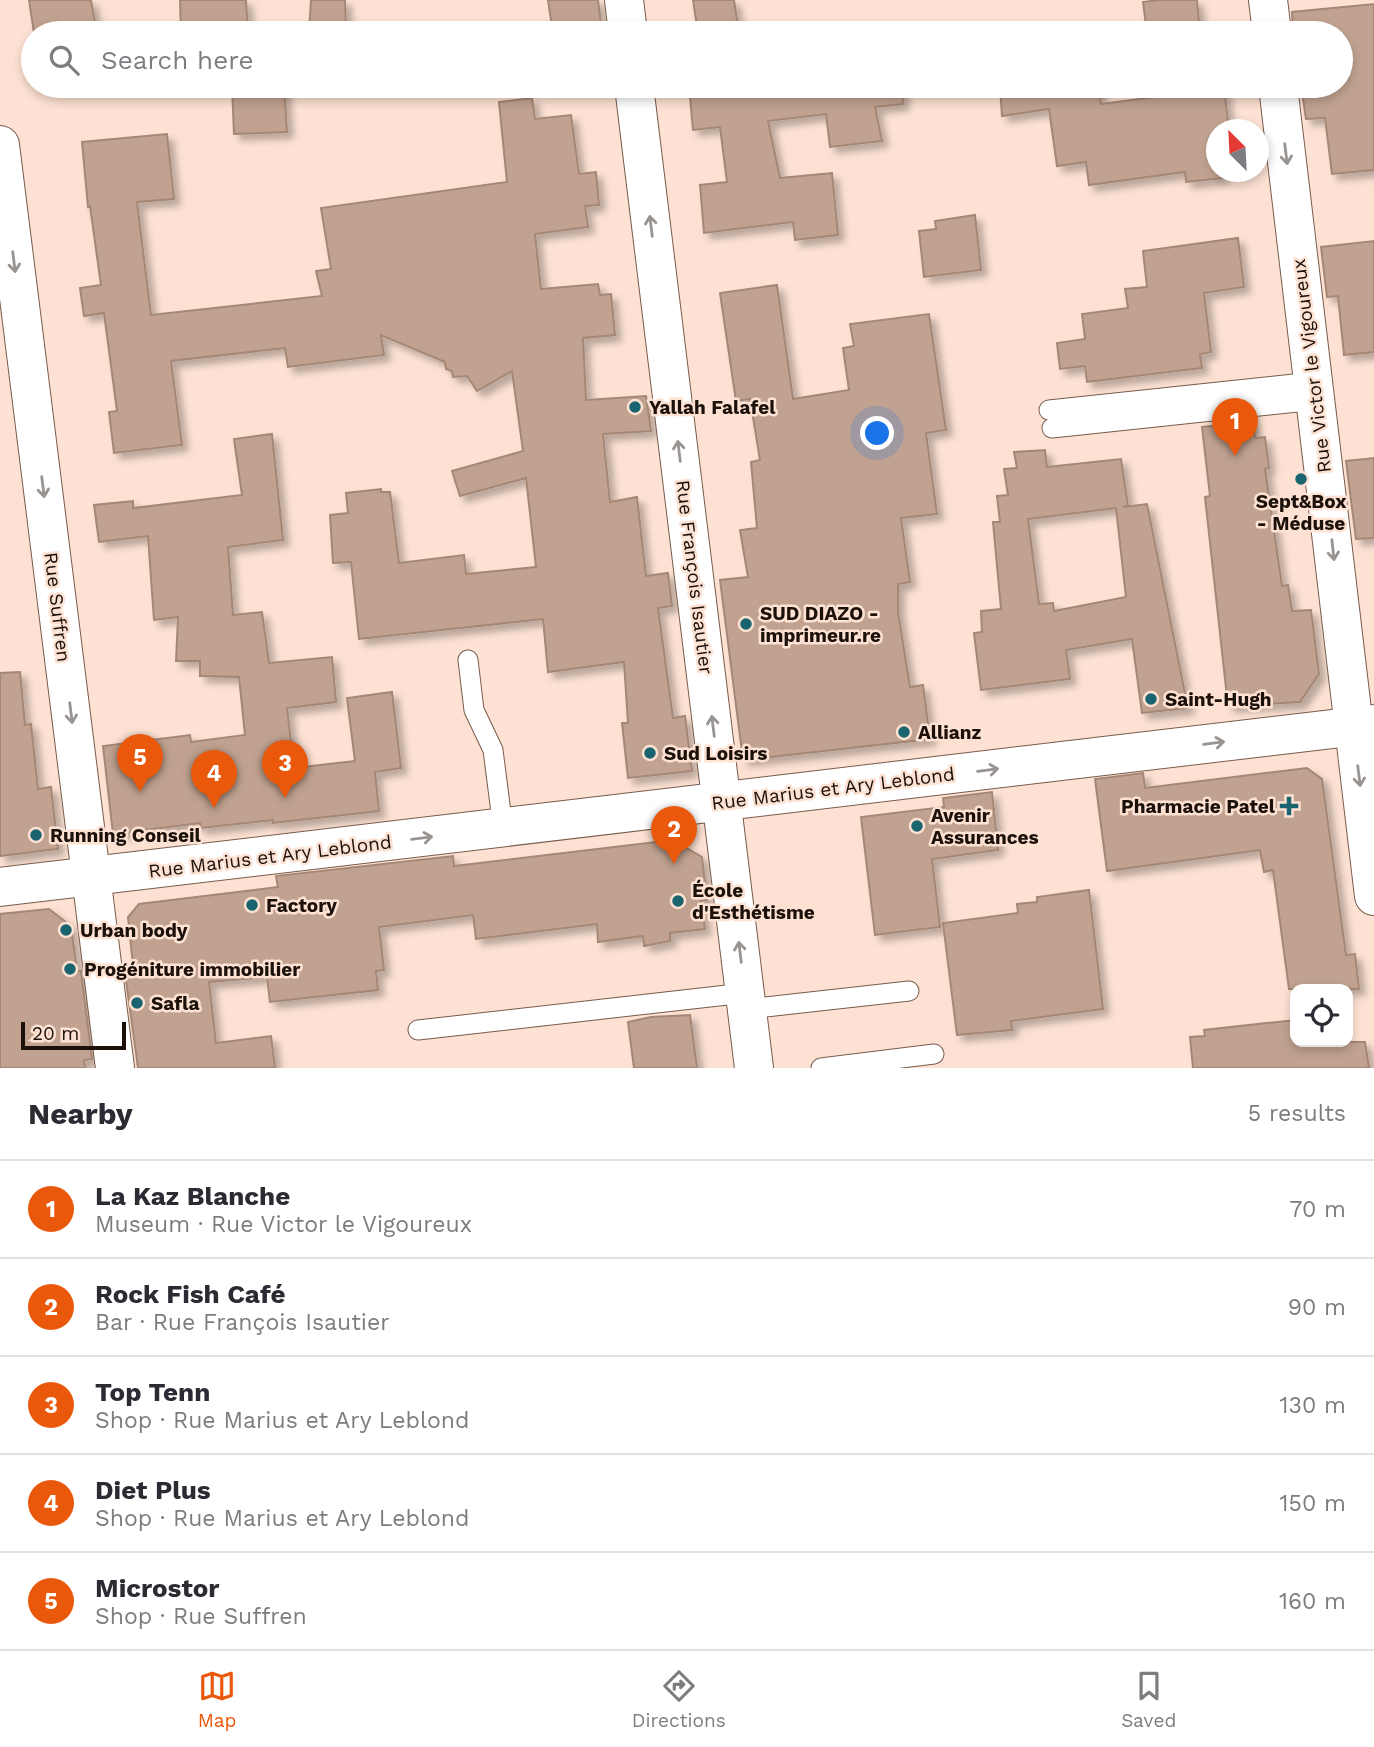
<!DOCTYPE html>
<html lang="en">
<head>
<meta charset="utf-8">
<style>
	body { margin:0; font-family:"Work Sans",sans-serif; background:#f7f7f7; color:#2b2b33 }
	.controls { position:absolute; right:21px; bottom:21px; display:grid; overflow:hidden; border-radius:14px; box-shadow:0 4px 10px #0003 }
	.controls button { width:63px; height:63px; display:grid; place-items:center; padding:0; border:0; border-bottom:2px solid #e1e1e2; background:#fff; color:#2b2b33; font:35px sans-serif }
	.compass { position:absolute; left:1206px; top:119px; width:63px; height:63px; border-radius:50%; background:#fff; box-shadow:0 4px 10px #0003; rotate:336deg }
	.scale { position:absolute; left:21px; bottom:18px; width:105px; box-sizing:border-box; padding-left:7px; border:4px solid #1c110a; border-top:0; font-size:19px; line-height:24px; white-space:nowrap; color:#1c110a; -webkit-text-stroke:5px #fde2d3; paint-order:stroke }
	.you { position:absolute; left:878px; top:434px; width:24px; height:24px; margin:-18px; border:5px solid #fff; border-radius:50%; background:#1a73e8; box-shadow:0 0 0 10px #1a73e833 }
	.badge { display:grid; place-items:center; width:46px; height:46px; border-radius:50%; background:#ea580c; color:#fff; font-size:23px; font-weight:700 }
	.pin { position:absolute; translate:-50% -58px; filter:drop-shadow(0 2px 4px #0008) }
	.pin::after { content:''; position:absolute; top:37px; width:24px; height:21px; background:inherit; clip-path:polygon(0 0,100% 0,50% 100%) }
	.list { margin:0; padding:0; list-style:none }
	h2 { display:flex; justify-content:space-between; align-items:center; height:91px; margin:0; padding:0 28px; font-size:30px }
	h2 small { font-size:23px; font-weight:400; color:#7c7c81 }
	.list li { display:grid; grid-template-columns:46px 1fr auto; gap:21px; align-items:center; box-sizing:border-box; height:98px; padding:0 28px; border-top:2px solid #e1e1e2 }
	.list b { display:block; font-size:26px; white-space:nowrap }
	.list p { margin:0; font-size:23px; white-space:nowrap; color:#7c7c81 }
	.list em { font-size:23px; font-style:normal; color:#7c7c81 }
	.icon { flex:none; width:38px; height:38px; fill:none; stroke:currentColor; stroke-width:2; stroke-linecap:round; stroke-linejoin:round }
	.map { position:relative; flex:none; width:1374px; height:1068px; overflow:hidden }
	.search { position:absolute; background:#fff; box-shadow:0 4px 10px #0003; left:21px; right:21px; top:21px; height:77px; display:flex; align-items:center; gap:18px; box-sizing:border-box; padding:0 24px; border-radius:38px; color:#7c7c81; font-size:26px }
	.sheet { height:581px; background:#fff }
	nav { display:flex; justify-content:space-around; align-items:center; box-sizing:border-box; height:98px; border-top:2px solid #e1e1e2; background:#fff; font-size:19px; color:#7c7c81 }
	nav a { display:grid; justify-items:center; gap:4px }
	nav .on { color:#ea580c }
	.map>svg:first-child { display:block }
	.building { fill:#c1a290; stroke:#a58776; stroke-width:2; fill-rule:evenodd; filter:url(#shadow) }
	.lines { fill:none; stroke-linecap:round; stroke-linejoin:round }
	.service-casing { stroke:#775b4b; stroke-width:21 }
	.minor-casing { stroke:#775b4b; stroke-width:40 }
	.tertiary-casing { stroke:#775b4b; stroke-width:40 }
	.service { stroke:#fff; stroke-width:19 }
	.minor { stroke:#fff; stroke-width:38 }
	.tertiary { stroke:#fff; stroke-width:38 }
	.oneway { stroke:#999491 }
	.poi-dot { fill:#1a6470; stroke:#fde2d3; stroke-width:2.5 }
	.labels { text-anchor:middle; stroke-width:5; stroke-linejoin:round; paint-order:stroke }
	.street-label { font-size:19px; fill:#1c110a; stroke:#fde2d3 }
	.poi-label { font-size:19px; font-weight:bold; fill:#1c110a; stroke:#fde2d3; text-anchor:start }
</style>
</head>
<body>
<div class="map">
<svg width="1374" height="1068" viewBox="0 0 1374 1068">
	<defs>
		<filter id="shadow"><feDropShadow dx="6" dy="6" stdDeviation="3.5" flood-color="#0004"/></filter>
	</defs>
	<rect width="100%" height="100%" fill="#fde2d3"/>
	<g class="building">
		<path d="M29 0H91L97 33H34Z"/>
		<path d="M180 0H246L248 33H181Z"/>
		<path d="M311 0H345L346 32H309Z"/>
		<path d="M548 0H598L602 33H553Z"/>
		<path d="M693 0H734L739 33H698Z"/>
		<path d="M1158 0H1197L1200 33H1147L1143 2Z"/>
		<path d="M1374 4V170L1332 174 1325 118 1306 119 1301 86H1341V33H1293L1292 12Z"/>
		<path d="M232 86H284L287 132 234 134Z"/>
		<path d="M689 86H902L903 104 875 107 882 141 830 147 826 114 768 121 780 178 832 173 838 235 795 240 793 222 704 233 700 185 727 182 720 127 693 130Z"/>
		<path d="M1000 86H1099L1101 104 1224 88 1229 130H1216V172H1222L1223 178 1186 182 1185 172 1089 185 1086 162 1057 166 1049 109 1002 116Z"/>
		<path d="M532 98 535 119 571 115 579 174 596 172 599 205 585 206 588 227 535 234 541 289 598 284 600 295 611 294 615 335 583 338 586 400 646 396 651 431 603 434 610 502 637 497 646 576 668 573 672 606 658 608 673 718 685 716 692 771 628 778 622 723H628L624 662 548 672 543 619 359 639 351 562 333 563 330 515 348 513 346 493 381 489V492H390L399 563 464 555 466 574 536 567 526 478 460 496 452 471 523 451 512 371 477 391 467 376 453 377 452 371 446 369 445 362 381 335 384 355 288 367 285 348 171 361 182 445 114 453 109 412 117 411 104 313 84 316 80 288 101 285 90 206 88 207 82 142 167 134 174 199 137 202 151 315 322 296 316 271 331 269 321 208 507 182 499 102Z"/>
		<path d="M975 215 981 270 924 277 919 231 936 229 935 221Z"/>
		<path d="M1238 238 1244 287 1204 293 1211 352 1200 354 1202 368 1087 382 1085 366 1060 369 1057 343 1085 339 1082 314 1128 308 1125 289 1147 287 1143 251Z"/>
		<path d="M1374 241V352L1344 355 1338 296 1327 297 1321 247Z"/>
		<path d="M777 285 793 399 849 390 843 348 854 346 850 324 929 314 946 430 926 433 937 514 901 518 910 582 898 584V612L910 687 923 685 930 739 743 760 720 580 748 577 740 530 757 528 751 462 760 460 750 399 736 401 720 293Z"/>
		<path d="M1253 422 1255 438 1265 437 1269 468 1265 469 1282 586 1288 585 1292 611 1311 610 1319 674 1300 702 1228 706 1205 497 1210 496 1202 427Z"/>
		<path d="M272 434 283 540 228 547 233 615 262 612 269 663 332 657 336 702 287 708 294 768 355 761 347 698 392 692 401 768 375 772 379 811 273 823V820L201 828 200 823 113 834 103 746 190 735 191 742 245 735 239 677 200 676V661H176L178 617 154 620 148 536 99 542 94 505 133 501V508L242 495 234 439Z"/>
		<path d="M1045 450 1047 467 1121 459 1128 506 1123 507 1147 504 1188 708 1142 713 1132 639 1066 650 1070 679 981 690 974 633 982 632 981 611 1001 609 993 522H1000L997 496 1008 495 1004 469 1017 468 1014 452ZM1116 508 1126 597 1054 611 1053 603 1039 604 1028 519Z"/>
		<path d="M1374 458V538L1356 539 1346 461Z"/>
		<path d="M20 672 25 725 31 724 38 789 51 787 58 849 0 856V673Z"/>
		<path d="M1307 768 1322 779 1346 955 1355 954 1359 989H1289L1273 870 1264 872 1260 850 1107 871 1095 779 1143 773 1145 788Z"/>
		<path d="M992 792 998 850 932 859 940 927 875 935 861 817 944 807 943 798Z"/>
		<path d="M673 840 702 857 707 900H701L705 929 670 933V941L644 946 643 936 598 942 597 924 476 939 473 915 379 927 384 970 376 971 378 990 270 1002 267 977 209 982 216 1043 271 1036 275 1068H138L124 966 133 965 128 917 139 904 278 887 276 876 453 856 454 866Z"/>
		<path d="M1089 890 1103 1009 1011 1021 1012 1030 957 1035 943 923 1018 913 1017 904 1037 902V897Z"/>
		<path d="M49 909 71 926 77 971H81L92 1059 84 1060 85 1068H0V914Z"/>
		<path d="M690 1015 697 1068H634L628 1022 651 1017Z"/>
		<path d="M1295 1020V1042H1365L1369 1068H1193L1190 1037 1205 1036 1204 1030Z"/>
	</g>
	<g class="lines">
		<defs>
			<g id="service">
				<path d="M1049 410 1313 382"/>
				<path d="M1052 428 1316 400"/>
				<path d="M468 660 474 710 493 750 503 828"/>
				<path d="M747 1009 909 991"/>
				<path d="M418 1030 745 993"/>
				<path d="M821 1068 934 1054"/>
			</g>
			<g id="minor">
				<path d="M624 0 628 33"/>
				<path d="M1268 0 1272 33"/>
				<path d="M634 86 754 1068"/>
				<path d="M1278 86 1374 896"/>
				<path d="M0 145 115 1068"/>
			</g>
			<path id="tertiary" d="M0 887 1374 724"/>
		</defs>
		<use href="#service" class="service-casing"/>
		<use href="#minor" class="minor-casing"/>
		<use href="#tertiary" class="tertiary-casing"/>
		<use href="#service" class="service"/>
		<use href="#minor" class="minor"/>
		<use href="#tertiary" class="tertiary"/>
	</g>
	<defs><path id="oneway-shaft" d="M-6 0H5M1.5-3L5.5 0L1.5 3" fill="none" stroke-width="1.6" stroke-linecap="round" stroke-linejoin="round" transform="scale(1.75)"/></defs>
	<g class="oneway">
		<use href="#oneway-shaft" transform="translate(1286 154) rotate(83)"/>
		<use href="#oneway-shaft" transform="translate(651 226) rotate(-97)"/>
		<use href="#oneway-shaft" transform="translate(14 262) rotate(83)"/>
		<use href="#oneway-shaft" transform="translate(679 451) rotate(-97)"/>
		<use href="#oneway-shaft" transform="translate(43 487) rotate(83)"/>
		<use href="#oneway-shaft" transform="translate(1333 550) rotate(84)"/>
		<use href="#oneway-shaft" transform="translate(71 713) rotate(83)"/>
		<use href="#oneway-shaft" transform="translate(713 726) rotate(-97)"/>
		<use href="#oneway-shaft" transform="translate(1214 743) rotate(-7)"/>
		<use href="#oneway-shaft" transform="translate(988 770) rotate(-7)"/>
		<use href="#oneway-shaft" transform="translate(1359 776) rotate(83)"/>
		<use href="#oneway-shaft" transform="translate(422 838) rotate(-7)"/>
		<use href="#oneway-shaft" transform="translate(740 952) rotate(-97)"/>
	</g>
	<g class="poi-dot">
		<circle cx="635" cy="407" r="7"/>
		<circle cx="1301" cy="479" r="7"/>
		<circle cx="746" cy="624" r="7"/>
		<circle cx="1151" cy="699" r="7"/>
		<circle cx="904" cy="732" r="7"/>
		<circle cx="650" cy="753" r="7"/>
		<path d="M1285.5 795.5h7v7h7v7h-7v7h-7v-7h-7v-7h7z"/>
		<circle cx="917" cy="826" r="7"/>
		<circle cx="36" cy="835" r="7"/>
		<circle cx="678" cy="901" r="7"/>
		<circle cx="252" cy="905" r="7"/>
		<circle cx="66" cy="930" r="7"/>
		<circle cx="70" cy="969" r="7"/>
		<circle cx="137" cy="1003" r="7"/>
	</g>
	<g class="labels">
		<g class="street-label">
			<text transform="translate(1311 366) rotate(-97)" y="7">Rue Victor le Vigoureux</text>
			<text transform="translate(695 577) rotate(83)" y="7">Rue François Isautier</text>
			<text transform="translate(58 607) rotate(83)" y="7">Rue Suffren</text>
			<text transform="translate(833 788) rotate(-7)" y="7">Rue Marius et Ary Leblond</text>
			<text transform="translate(270 856) rotate(-7)" y="7">Rue Marius et Ary Leblond</text>
		</g>
		<g class="poi-label">
			<text x="649" y="414">Yallah Falafel</text>
			<text x="1301" y="508" text-anchor="middle">Sept&amp;Box<tspan x="1301" dy="22">- Méduse</tspan></text>
			<text x="760" y="620">SUD DIAZO -<tspan x="760" dy="22">imprimeur.re</tspan></text>
			<text x="1165" y="706">Saint-Hugh</text>
			<text x="918" y="739">Allianz</text>
			<text x="664" y="760">Sud Loisirs</text>
			<text x="1275" y="813" text-anchor="end">Pharmacie Patel</text>
			<text x="931" y="822">Avenir<tspan x="931" dy="22">Assurances</tspan></text>
			<text x="50" y="842">Running Conseil</text>
			<text x="692" y="897">École<tspan x="692" dy="22">d'Esthétisme</tspan></text>
			<text x="266" y="912">Factory</text>
			<text x="80" y="937">Urban body</text>
			<text x="84" y="976">Progéniture immobilier</text>
			<text x="151" y="1010">Safla</text>
		</g>
	</g>
</svg>
<div class="controls">
<button><svg class="icon" aria-label="locate" viewBox="0 0 24 24"><circle cx="12" cy="12" r="6"/><path d="M12 2v4M12 18v4M2 12h4M18 12h4"/></svg></button>
</div>
<svg class="compass" viewBox="-18 -18 36 36"><path d="M0-13l5 13h-10z" fill="#e53935"/><path d="M0 13l5-13h-10z" fill="#7c7c81"/></svg>
<div class="scale">20 m</div>
<div class="you"></div>
<div class="pin badge" style="left:1235px;top:456px">1</div>
<div class="pin badge" style="left:674px;top:864px">2</div>
<div class="pin badge" style="left:285px;top:798px">3</div>
<div class="pin badge" style="left:214px;top:808px">4</div>
<div class="pin badge" style="left:140px;top:792px">5</div>
<div class="search"><svg class="icon" aria-label="search" viewBox="0 0 24 24"><circle cx="10" cy="10" r="6"/><path d="M15 15l6 6"/></svg>Search here</div>
</div>
<section class="sheet">
<h2>Nearby<small>5 results</small></h2>
<ul class="list">
<li><span class="badge">1</span><div><b>La Kaz Blanche</b><p>Museum · Rue Victor le Vigoureux</p></div><em>70 m</em></li>
<li><span class="badge">2</span><div><b>Rock Fish Café</b><p>Bar · Rue François Isautier</p></div><em>90 m</em></li>
<li><span class="badge">3</span><div><b>Top Tenn</b><p>Shop · Rue Marius et Ary Leblond</p></div><em>130 m</em></li>
<li><span class="badge">4</span><div><b>Diet Plus</b><p>Shop · Rue Marius et Ary Leblond</p></div><em>150 m</em></li>
<li><span class="badge">5</span><div><b>Microstor</b><p>Shop · Rue Suffren</p></div><em>160 m</em></li>
</ul>
</section>
<nav>
<a class="on"><svg class="icon" aria-label="map" viewBox="0 0 24 24"><path d="M3 6l6-2 6 2 6-2v14l-6 2-6-2-6 2zM9 4v14M15 6v14"/></svg>Map</a>
<a><svg class="icon" aria-label="directions" viewBox="0 0 24 24"><path d="M12 3l9 9-9 9-9-9zM9 14v-3h6M13 9l2 2-2 2"/></svg>Directions</a>
<a><svg class="icon" aria-label="saved" viewBox="0 0 24 24"><path d="M7 4h10v16l-5-4-5 4z"/></svg>Saved</a>
</nav>
</body>
</html>
